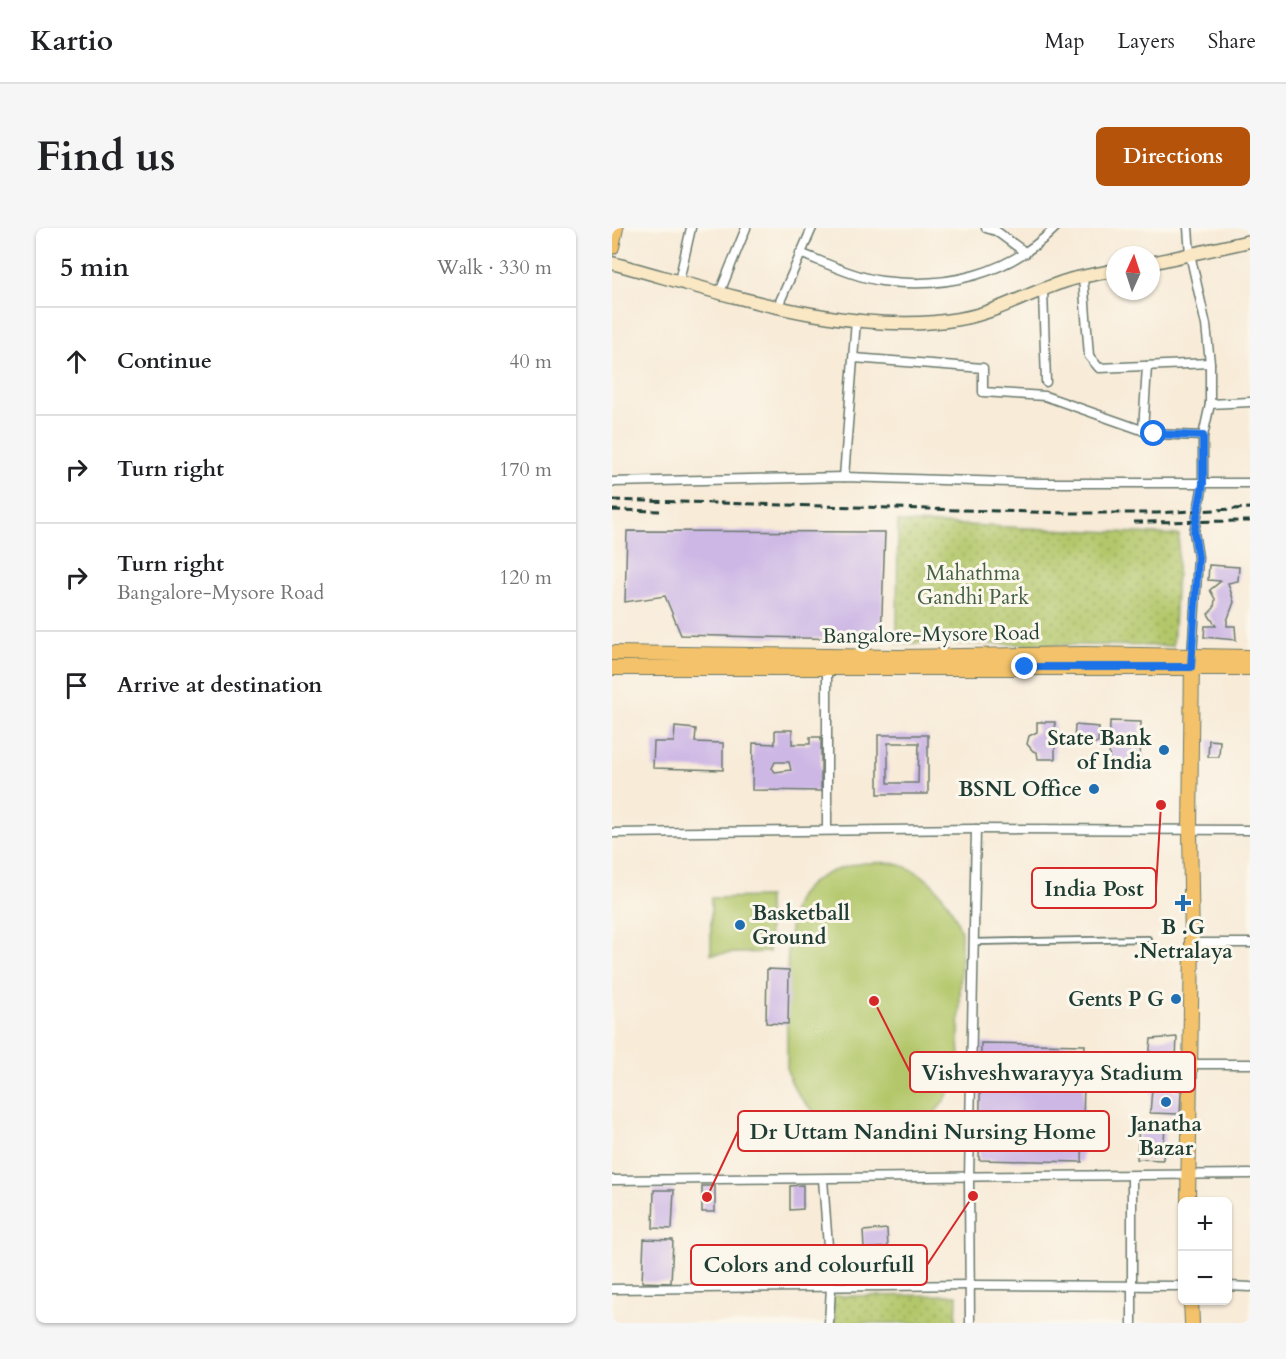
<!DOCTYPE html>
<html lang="en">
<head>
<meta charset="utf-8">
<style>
	body { margin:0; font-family:Cardo,serif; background:#f6f6f6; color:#202124 }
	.controls { position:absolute; right:18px; bottom:18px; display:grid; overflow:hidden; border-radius:9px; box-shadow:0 2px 4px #0004 }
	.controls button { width:54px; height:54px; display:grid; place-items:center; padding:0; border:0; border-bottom:2px solid #e0e0e0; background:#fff; color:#202124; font:30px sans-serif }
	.compass { position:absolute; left:494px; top:18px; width:54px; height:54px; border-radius:50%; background:#fff; box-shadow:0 2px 4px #0004; rotate:3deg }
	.stop { position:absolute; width:18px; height:18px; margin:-14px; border:4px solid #1a73e8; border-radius:50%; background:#fff }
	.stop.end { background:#1a73e8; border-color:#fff; box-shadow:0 2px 6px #0008 }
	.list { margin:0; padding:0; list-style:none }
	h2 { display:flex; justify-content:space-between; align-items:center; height:78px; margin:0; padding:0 24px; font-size:26px }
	h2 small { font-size:20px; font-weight:400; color:#757577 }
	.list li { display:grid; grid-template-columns:39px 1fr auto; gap:18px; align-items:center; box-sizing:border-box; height:108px; padding:0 24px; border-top:2px solid #e0e0e0 }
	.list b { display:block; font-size:22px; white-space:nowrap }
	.list p { margin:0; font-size:20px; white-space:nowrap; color:#757577 }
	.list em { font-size:20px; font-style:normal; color:#757577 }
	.icon { flex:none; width:33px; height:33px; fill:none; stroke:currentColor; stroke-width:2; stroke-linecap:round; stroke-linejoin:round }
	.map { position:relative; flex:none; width:638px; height:1095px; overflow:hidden; border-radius:9px }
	header { display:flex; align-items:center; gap:36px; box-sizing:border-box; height:84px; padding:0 30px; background:#fff; border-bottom:2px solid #e0e0e0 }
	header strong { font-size:28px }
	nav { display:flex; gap:33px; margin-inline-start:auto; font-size:21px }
	.intro { display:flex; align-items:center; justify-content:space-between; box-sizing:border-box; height:144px; padding:0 36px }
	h1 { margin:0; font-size:42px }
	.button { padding:15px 27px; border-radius:9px; background:#b45309; color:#fff; font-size:21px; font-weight:700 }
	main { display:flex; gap:36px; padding:0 36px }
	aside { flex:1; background:#fff; border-radius:9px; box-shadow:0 2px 4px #0004 }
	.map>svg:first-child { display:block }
	.green { fill:url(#green-dots); stroke:#698250; stroke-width:1.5 }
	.pitch { fill:#b3c76b; stroke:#698250; stroke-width:1.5 }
	.building { fill:#cdb7e5; fill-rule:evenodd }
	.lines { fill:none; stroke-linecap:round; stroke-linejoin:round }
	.lane-casing { stroke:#6b7a6d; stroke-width:8 }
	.street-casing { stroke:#6b7a6d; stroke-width:11 }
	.secondary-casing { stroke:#6b7a6d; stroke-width:15 }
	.primary-casing { stroke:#6b7a6d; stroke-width:16 }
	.lane { stroke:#fff; stroke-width:4.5 }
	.street { stroke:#fff; stroke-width:8 }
	.secondary { stroke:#fae7c3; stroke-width:12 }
	.primary { stroke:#f3c26a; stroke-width:14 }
	.rail { stroke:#1f3d34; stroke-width:3; stroke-dasharray:9 4.5; stroke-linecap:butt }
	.route { stroke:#1a73e8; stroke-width:8 }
	.poi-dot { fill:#1f6fb2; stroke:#fbf7ec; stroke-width:2 }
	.labels { text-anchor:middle; stroke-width:6; stroke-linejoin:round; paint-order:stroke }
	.park-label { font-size:21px; fill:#446042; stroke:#fbf7ec }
	.street-label { font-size:21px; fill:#1f3d34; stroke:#fbf7ec }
	.poi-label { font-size:21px; font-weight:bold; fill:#1f3d34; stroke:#fbf7ec; text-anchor:end }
	.leader { fill:none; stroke:#d62828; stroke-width:2 }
	.callout-dot { fill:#d62828; stroke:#fbf7ec; stroke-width:2 }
	.callout { fill:#fbf7ec; stroke:#d62828; stroke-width:2 }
	.callout-label { font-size:22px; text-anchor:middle; font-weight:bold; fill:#1f3d34 }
</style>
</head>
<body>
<header>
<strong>Kartio</strong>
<nav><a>Map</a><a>Layers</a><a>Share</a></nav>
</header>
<div class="intro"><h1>Find us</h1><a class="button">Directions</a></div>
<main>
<aside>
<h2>5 min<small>Walk · 330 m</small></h2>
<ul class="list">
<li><svg class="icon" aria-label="ahead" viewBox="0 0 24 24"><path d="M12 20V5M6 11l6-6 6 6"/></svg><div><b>Continue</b></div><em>40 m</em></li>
<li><svg class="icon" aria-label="right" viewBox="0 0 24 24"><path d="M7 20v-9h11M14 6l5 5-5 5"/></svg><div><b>Turn right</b></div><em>170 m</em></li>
<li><svg class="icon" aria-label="right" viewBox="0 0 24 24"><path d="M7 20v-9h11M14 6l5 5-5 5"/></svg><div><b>Turn right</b><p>Bangalore-Mysore Road</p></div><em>120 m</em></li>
<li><svg class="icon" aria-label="arrive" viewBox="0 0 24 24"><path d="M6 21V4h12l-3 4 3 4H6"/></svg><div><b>Arrive at destination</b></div></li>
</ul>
</aside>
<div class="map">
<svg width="638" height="1095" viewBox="0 0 638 1095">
	<defs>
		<pattern id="green-dots" width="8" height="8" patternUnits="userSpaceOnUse" patternTransform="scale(1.5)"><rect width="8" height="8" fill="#b3c76b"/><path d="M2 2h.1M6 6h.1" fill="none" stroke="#91a359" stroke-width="1.8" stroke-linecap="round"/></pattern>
	</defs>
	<rect width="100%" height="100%" fill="#fbf7ec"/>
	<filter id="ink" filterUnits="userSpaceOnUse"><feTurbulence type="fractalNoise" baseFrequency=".0167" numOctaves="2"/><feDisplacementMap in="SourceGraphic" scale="12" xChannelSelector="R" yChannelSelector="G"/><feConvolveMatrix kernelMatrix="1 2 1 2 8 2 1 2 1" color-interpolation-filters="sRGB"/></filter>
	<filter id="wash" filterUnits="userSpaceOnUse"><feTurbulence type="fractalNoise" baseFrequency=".008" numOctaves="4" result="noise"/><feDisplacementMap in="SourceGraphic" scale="24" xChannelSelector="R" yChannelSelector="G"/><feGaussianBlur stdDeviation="1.35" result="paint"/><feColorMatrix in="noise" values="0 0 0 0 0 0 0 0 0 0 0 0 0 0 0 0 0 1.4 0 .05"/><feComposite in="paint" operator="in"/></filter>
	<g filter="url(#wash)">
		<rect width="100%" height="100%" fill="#f8ebd8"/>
		<g class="green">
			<path d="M286 294 567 307 561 418 285 415Z"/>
			<path d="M345 1067 344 1095H222L220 1068Z"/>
		</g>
		<g class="pitch">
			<path d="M251 635C260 635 270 634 279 635 314 640 340 673 349 704 349 739 348 775 347 810 347 821 350 837 346 847 340 860 329 880 318 889 269 924 191 901 175 842 176 807 170 693 187 668 202 647 227 639 251 635Z"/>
			<path d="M156 669 157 724 99 726V670Z"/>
		</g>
		<g id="blocks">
			<g class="building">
				<path d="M15 303 273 304 269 412 69 407 53 368 13 374Z"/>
				<path d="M597 337 627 339 626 353 616 355 622 374 615 393V398H623L624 412 592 409 593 398H604L596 386 602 380 603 371 598 362 609 353 596 352Z"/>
				<path d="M498 493 529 494 528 538 497 537Z"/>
				<path d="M425 494H443V531H426L425 524 421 523 415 516 417 508 425 504Z"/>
				<path d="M463 497 487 499 486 515 462 514Z"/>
				<path d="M63 499 84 501 83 514 111 515V542L41 540 42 514H62Z"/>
				<path d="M163 502H180V516H198V509H209V563L140 562 141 515 163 516ZM163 534H177L179 542 163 544 160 540Z"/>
				<path d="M266 507H316V566H266ZM276 515H307L306 555H276Z"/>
				<path d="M597 512 608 513 607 529H596Z"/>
				<path d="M155 741 177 742 176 796 154 795Z"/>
				<path d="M565 809 564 831 537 829 539 811Z"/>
				<path d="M369 815 473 817 470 934 367 932Z"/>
				<path d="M540 861 569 862 568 886 538 885Z"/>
				<path d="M527 896 553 897 551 932 525 931Z"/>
				<path d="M191 957V981L178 982V958Z"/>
				<rect x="90" y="958" width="13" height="26"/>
				<path d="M42 962H62L60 1001 41 1000Z"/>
				<path d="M275 1001 276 1019 252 1021 251 1003Z"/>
				<path d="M32 1011 61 1012 59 1055 30 1054Z"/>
			</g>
		</g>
	</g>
	<g filter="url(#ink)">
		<use href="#blocks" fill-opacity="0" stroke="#6b7a6d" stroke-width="1.5"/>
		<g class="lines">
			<defs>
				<path id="lane" d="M362 714 536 711"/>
				<g id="street">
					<path d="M374 0 384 3 414 25"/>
					<path d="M576 0 578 26 594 97 598 135V176L591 208V256L582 304 586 329 580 429"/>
					<path d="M188 25C214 35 242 49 270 53 334 61 396 47 443 0"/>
					<path d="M471 49 477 128 487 140 598 135"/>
					<path d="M67 53 79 0"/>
					<path d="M431 62 434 154"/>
					<path d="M108 64 134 0"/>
					<path d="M166 78 200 0"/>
					<path d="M242 130 371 140V164L433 168 541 206 591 208"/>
					<path d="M598 176 638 174"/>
					<path d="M531 203 535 138"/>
					<path d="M232 249 244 92"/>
					<path d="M0 254 232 249 426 255H638"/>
					<path d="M215 602V440"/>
					<path d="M0 605 364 601 638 602"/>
					<path d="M580 715H638"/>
					<path d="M576 836H638"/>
					<path d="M211 951 219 1059 217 1095"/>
					<path d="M0 952 638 946"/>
					<path d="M616 1058 638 1059"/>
					<path d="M0 1061 358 1057 570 1058"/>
					<path d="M358 1095 357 950 364 601"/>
					<path d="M520 1095V948"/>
				</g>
				<g id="secondary">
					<path d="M0 35C105 63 239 110 347 91 385 85 418 64 454 53 470 48 487 46 503 42"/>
					<path d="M539 35 638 13"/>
				</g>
				<g id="primary">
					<path d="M0 19 4 0"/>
					<path d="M0 425 286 429 472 426 638 429"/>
					<path d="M0 440H638"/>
					<path d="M576 974 580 715 578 603 580 431"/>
					<path d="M579 1072 580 1095"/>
				</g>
			</defs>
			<use href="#lane" class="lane-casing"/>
			<use href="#street" class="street-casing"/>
			<use href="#secondary" class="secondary-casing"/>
			<use href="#primary" class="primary-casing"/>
			<use href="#lane" class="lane"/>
			<use href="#street" class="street"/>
			<use href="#secondary" class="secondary"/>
			<use href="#primary" class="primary"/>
			<g class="rail">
				<path d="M0 272 455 285H545L638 280"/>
				<path d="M0 282 48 283"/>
				<path d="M522 294 638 293"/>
			</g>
		</g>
	</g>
	<g class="lines" filter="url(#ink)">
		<path class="route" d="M413 439H579L586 329 582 304 591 256V208L542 206"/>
	</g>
	<g class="poi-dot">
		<circle cx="552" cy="522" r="6"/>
		<circle cx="482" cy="561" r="6"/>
		<path d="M568 666h6v6h6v6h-6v6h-6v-6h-6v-6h6z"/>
		<circle cx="128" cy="697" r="6"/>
		<circle cx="564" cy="771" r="6"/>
		<circle cx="554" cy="874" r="6"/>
	</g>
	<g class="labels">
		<g class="park-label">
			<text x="361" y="352">Mahathma<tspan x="361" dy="24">Gandhi Park</tspan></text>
		</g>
		<g class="street-label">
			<text transform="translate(319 406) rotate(-1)" y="7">Bangalore-Mysore Road</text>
		</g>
		<g class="poi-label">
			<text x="540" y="517">State Bank<tspan x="540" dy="24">of India</tspan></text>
			<text x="470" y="568">BSNL Office</text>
			<text x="140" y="692" text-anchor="start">Basketball<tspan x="140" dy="24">Ground</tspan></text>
			<text x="571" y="706" text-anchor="middle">B .G<tspan x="571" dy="24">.Netralaya</tspan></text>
			<text x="552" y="778">Gents P G</text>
			<text x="554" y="903" text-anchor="middle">Janatha<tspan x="554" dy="24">Bazar</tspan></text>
		</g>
	</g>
	<path class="leader" d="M549 577L544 660M262 773L298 844M95 969L126 903M361 968L315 1037"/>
	<g class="callout-dot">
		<circle cx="549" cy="577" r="6"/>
		<circle cx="262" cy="773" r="6"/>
		<circle cx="95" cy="969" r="6"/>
		<circle cx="361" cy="968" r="6"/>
	</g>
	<g class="callout">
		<rect x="420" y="640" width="124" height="40" rx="6"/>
		<rect x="298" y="824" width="285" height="40" rx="6"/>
		<rect x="126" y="883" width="371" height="40" rx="6"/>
		<rect x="79" y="1017" width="236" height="40" rx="6"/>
	</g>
	<g class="callout-label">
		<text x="482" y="668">India Post</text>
		<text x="440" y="852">Vishveshwarayya Stadium</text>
		<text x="311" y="911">Dr Uttam Nandini Nursing Home</text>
		<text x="197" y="1044">Colors and colourfull</text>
	</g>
</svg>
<div class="controls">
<button>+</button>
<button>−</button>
</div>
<svg class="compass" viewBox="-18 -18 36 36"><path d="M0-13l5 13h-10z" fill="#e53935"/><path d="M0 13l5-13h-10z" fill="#757577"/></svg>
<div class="stop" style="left:542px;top:206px"></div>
<div class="stop end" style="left:413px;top:439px"></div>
</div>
</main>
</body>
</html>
